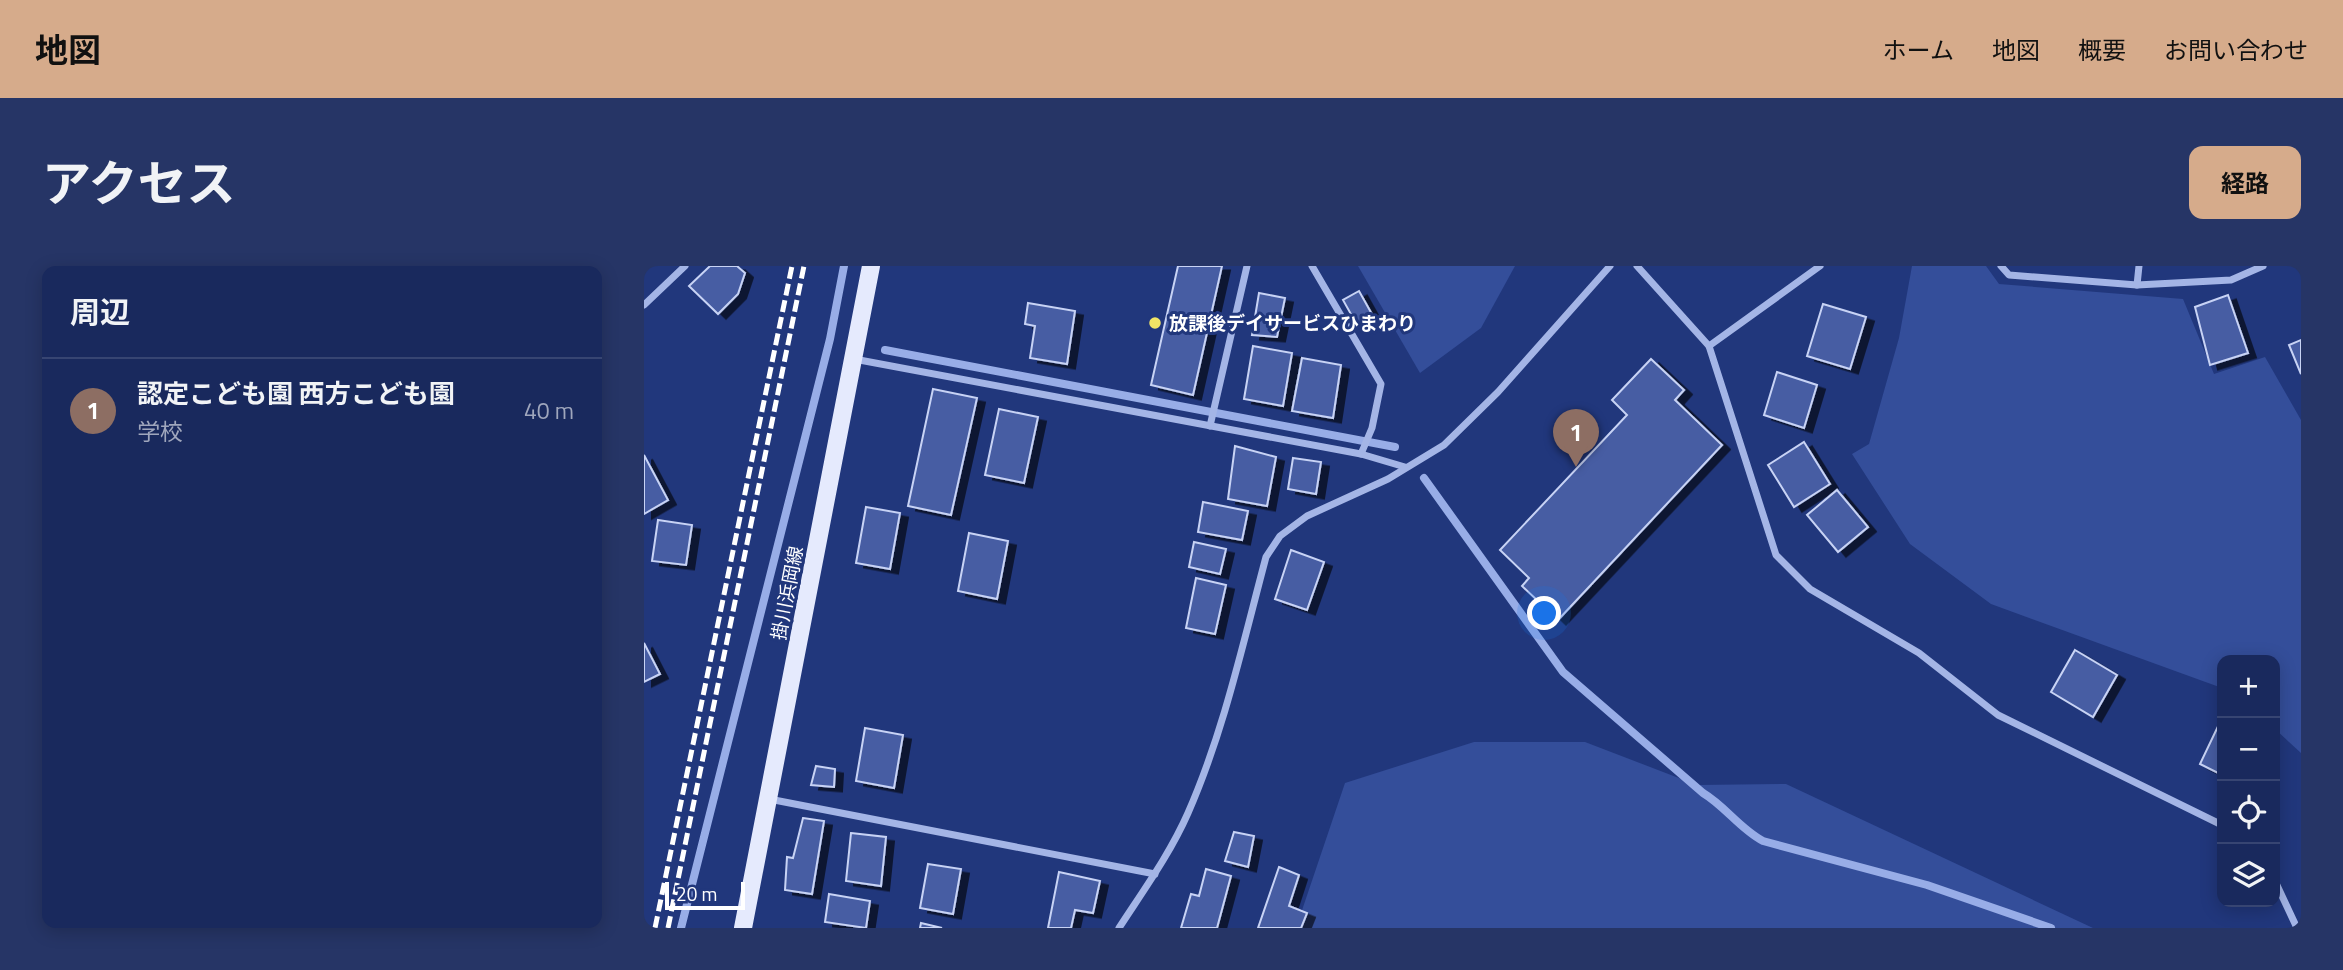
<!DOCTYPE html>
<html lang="ja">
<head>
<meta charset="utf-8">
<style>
	body { margin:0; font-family:"Titillium Web","Noto Sans JP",sans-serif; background:#263566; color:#f1f3f6 }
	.controls { position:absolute; right:21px; bottom:21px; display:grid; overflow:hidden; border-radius:14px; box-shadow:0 4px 18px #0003 }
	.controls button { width:63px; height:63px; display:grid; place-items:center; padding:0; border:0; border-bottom:2px solid #374572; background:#19295d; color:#f1f3f6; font:35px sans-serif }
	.scale { position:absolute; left:21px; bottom:18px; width:80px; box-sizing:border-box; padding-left:7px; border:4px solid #fff; border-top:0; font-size:19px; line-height:24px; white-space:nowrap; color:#fff; -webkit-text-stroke:5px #21377c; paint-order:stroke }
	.you { position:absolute; left:901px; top:348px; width:24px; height:24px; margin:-18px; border:5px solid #fff; border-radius:50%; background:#1a73e8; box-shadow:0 0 0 10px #1a73e833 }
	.badge { display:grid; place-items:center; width:46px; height:46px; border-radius:50%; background:#d6ab8b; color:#fff; font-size:23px; font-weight:700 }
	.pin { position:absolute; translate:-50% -58px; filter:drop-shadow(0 2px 4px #0008) }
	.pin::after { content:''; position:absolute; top:37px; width:24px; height:21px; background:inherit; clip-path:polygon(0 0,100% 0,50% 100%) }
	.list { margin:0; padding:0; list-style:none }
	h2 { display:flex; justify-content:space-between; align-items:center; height:91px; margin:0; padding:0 28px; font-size:30px }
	h2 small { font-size:23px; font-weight:400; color:#9fa6bc }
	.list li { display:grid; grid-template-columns:46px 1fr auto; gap:21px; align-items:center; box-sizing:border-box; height:105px; padding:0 28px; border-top:2px solid #374572 }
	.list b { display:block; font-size:26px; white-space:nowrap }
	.list p { margin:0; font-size:23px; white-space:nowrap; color:#9fa6bc }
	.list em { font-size:23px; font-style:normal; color:#9fa6bc }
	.icon { flex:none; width:38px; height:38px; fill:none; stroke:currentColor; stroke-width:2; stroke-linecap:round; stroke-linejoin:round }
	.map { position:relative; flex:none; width:1657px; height:662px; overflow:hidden; border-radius:14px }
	header { display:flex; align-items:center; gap:42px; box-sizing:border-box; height:98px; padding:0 35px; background:#d6ab8b; color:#111 }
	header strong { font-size:33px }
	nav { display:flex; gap:38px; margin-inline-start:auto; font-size:24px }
	.intro { display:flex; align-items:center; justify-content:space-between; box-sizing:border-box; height:168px; padding:0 42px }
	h1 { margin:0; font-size:49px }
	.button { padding:18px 32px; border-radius:14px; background:#d6ab8b; color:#111; font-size:24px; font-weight:700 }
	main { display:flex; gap:42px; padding:0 42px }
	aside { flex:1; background:#19295d; border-radius:14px; box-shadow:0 4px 18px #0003 }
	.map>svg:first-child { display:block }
	.green { fill:#344e9a }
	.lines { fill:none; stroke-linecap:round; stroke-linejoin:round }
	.stream { stroke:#98ade7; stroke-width:8 }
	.building { fill:#465da3; stroke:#c8d3f5; stroke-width:2; filter:url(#shadow) }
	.minor { stroke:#a4b5e6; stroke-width:7 }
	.primary { stroke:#e5eafd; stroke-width:18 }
	.rail { stroke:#fff; stroke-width:5; stroke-dasharray:12 5; stroke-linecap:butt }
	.poi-dot { fill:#f2e566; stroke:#21377c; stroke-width:2.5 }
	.labels { text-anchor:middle; stroke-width:6; stroke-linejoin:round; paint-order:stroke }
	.poi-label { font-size:19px; font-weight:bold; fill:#fff; stroke:#21377c; text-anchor:start }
	.street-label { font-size:19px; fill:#fff; stroke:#21377c }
</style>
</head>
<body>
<header>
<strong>地図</strong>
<nav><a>ホーム</a><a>地図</a><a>概要</a><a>お問い合わせ</a></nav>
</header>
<div class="intro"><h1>アクセス</h1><a class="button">経路</a></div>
<main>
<aside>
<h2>周辺<small></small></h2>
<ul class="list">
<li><span class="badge" style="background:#8d6e63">1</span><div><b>認定こども園 西方こども園</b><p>学校</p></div><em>40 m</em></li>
</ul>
</aside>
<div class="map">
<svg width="1657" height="662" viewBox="0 0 1657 662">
	<defs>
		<filter id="shadow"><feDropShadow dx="8" dy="4.5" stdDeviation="0" flood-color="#0009"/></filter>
	</defs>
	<rect width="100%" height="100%" fill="#21377c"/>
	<g class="green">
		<path d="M714 0H871L837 62 776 107Z"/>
		<path d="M1268 0H1342L1355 18 1539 33 1570 108 1621 91 1657 154V487L1631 463V394H1578V422L1347 338 1266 278 1208 188 1225 178 1255 72Z"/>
		<path d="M830 476H941L1053 519 1142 518 1449 662H652L701 517Z"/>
	</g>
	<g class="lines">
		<g class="stream">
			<path d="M241 84 751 181"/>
			<path d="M780 212 919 406 1059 527C1081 540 1096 563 1119 575L1283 619 1407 662"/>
			<path d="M37 662 186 73 200 0"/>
		</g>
	</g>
	<g class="building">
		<path d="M66 0H93L101 7 94 28 74 48 45 20Z"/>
		<path d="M534 0H578L549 129 507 119Z"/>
		<path d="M715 25 729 50 713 59 699 34Z"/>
		<path d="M615 27 641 32 633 71 608 69Z"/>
		<path d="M1584 29 1604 87 1566 99 1551 41Z"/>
		<path d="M384 37 431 45 423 98 386 92 391 60 381 58Z"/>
		<path d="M1179 38 1222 51 1206 103 1163 90Z"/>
		<path d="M1657 74V108L1645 79Z"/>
		<path d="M609 80 648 87 639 140 600 133Z"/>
		<path d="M658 92 697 99 689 152 648 145Z"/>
		<path d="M1007 93 1040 124 1031 134 1078 179 914 354 878 320 885 312 856 284 983 149 968 134Z"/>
		<path d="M1133 106 1173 119 1160 162 1120 149Z"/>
		<path d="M289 123 333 132 307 249 264 240Z"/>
		<path d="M355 143 394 151 380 217 341 209Z"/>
		<path d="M1160 176 1186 218 1150 241 1124 199Z"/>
		<path d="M591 180 632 191 623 240 584 233Z"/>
		<path d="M0 189 24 234 0 248Z"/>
		<path d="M649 192 677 196 672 228 644 223Z"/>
		<path d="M1193 224 1224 261 1194 286 1163 249Z"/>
		<path d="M559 236 604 245 598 274 554 266Z"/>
		<path d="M222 241 256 247 246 303 212 297Z"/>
		<path d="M14 254 48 259 42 299 8 295Z"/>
		<path d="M325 267 364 275 353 333 314 325Z"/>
		<path d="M550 276 582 283 576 308 545 301Z"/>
		<path d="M647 284 680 296 663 344 631 333Z"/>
		<path d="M552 312 582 319 571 368 542 362Z"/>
		<path d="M0 377 16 408 0 416Z"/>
		<path d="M1431 384 1473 409 1449 451 1407 426Z"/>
		<path d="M1578 452V509L1556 498Z"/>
		<path d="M221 462 259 469 250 522 212 515Z"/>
		<path d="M172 500 191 503 190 521 167 519Z"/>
		<path d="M159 552 180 555 168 628 141 624 143 591 149 592Z"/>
		<path d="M590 566 610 570 604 601 581 595Z"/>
		<path d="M207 567 242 571 237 620 202 615Z"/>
		<path d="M284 598 317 603 309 648 276 642Z"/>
		<path d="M635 601 655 609 645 640 663 647 657 662H614Z"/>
		<path d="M562 603 587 610 573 662H537L547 628 555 630Z"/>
		<path d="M415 606 456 615 449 647 431 644 427 662H404Z"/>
		<path d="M185 628 226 635 222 662 181 656Z"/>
		<path d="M277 657 298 662H276Z"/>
	</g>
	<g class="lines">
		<g class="minor">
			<path d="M668 0 737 118 728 162 717 188"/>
			<path d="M993 0 1065 80 1132 289 1166 323 1275 387 1354 449 1578 559"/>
			<path d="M1357 0 1365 9 1493 19 1587 14 1619 0"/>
			<path d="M1493 19 1495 0"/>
			<path d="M0 39 41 0"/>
			<path d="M1065 80 1176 0"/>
			<path d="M210 93 717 188 761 201"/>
			<path d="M566 160 603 0"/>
			<path d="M125 533 511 608"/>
			<path d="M1631 615 1653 662"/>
			<path d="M475 662C499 625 526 588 544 547 580 465 599 377 622 291L636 270 663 250 744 213 800 179 854 126 966 0"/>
		</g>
		<path class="primary" d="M99 662 227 0"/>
		<g class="rail">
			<path d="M11 662 148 0"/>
			<path d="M24 662 160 0"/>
		</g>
	</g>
	<circle class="poi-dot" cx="511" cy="57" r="7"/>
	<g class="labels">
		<g class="poi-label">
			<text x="525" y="64">放課後デイサービスひまわり</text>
		</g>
		<g class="street-label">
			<text transform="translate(143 327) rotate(-79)" y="7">掛川浜岡線</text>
		</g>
	</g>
</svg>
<div class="controls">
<button>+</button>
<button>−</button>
<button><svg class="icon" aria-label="locate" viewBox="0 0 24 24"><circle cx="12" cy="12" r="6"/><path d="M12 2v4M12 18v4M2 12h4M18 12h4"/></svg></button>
<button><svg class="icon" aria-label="layers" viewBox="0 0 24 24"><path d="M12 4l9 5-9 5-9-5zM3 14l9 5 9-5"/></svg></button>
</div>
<div class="scale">20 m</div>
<div class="you"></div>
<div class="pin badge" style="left:932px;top:201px;background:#8d6e63">1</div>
</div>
</main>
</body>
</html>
